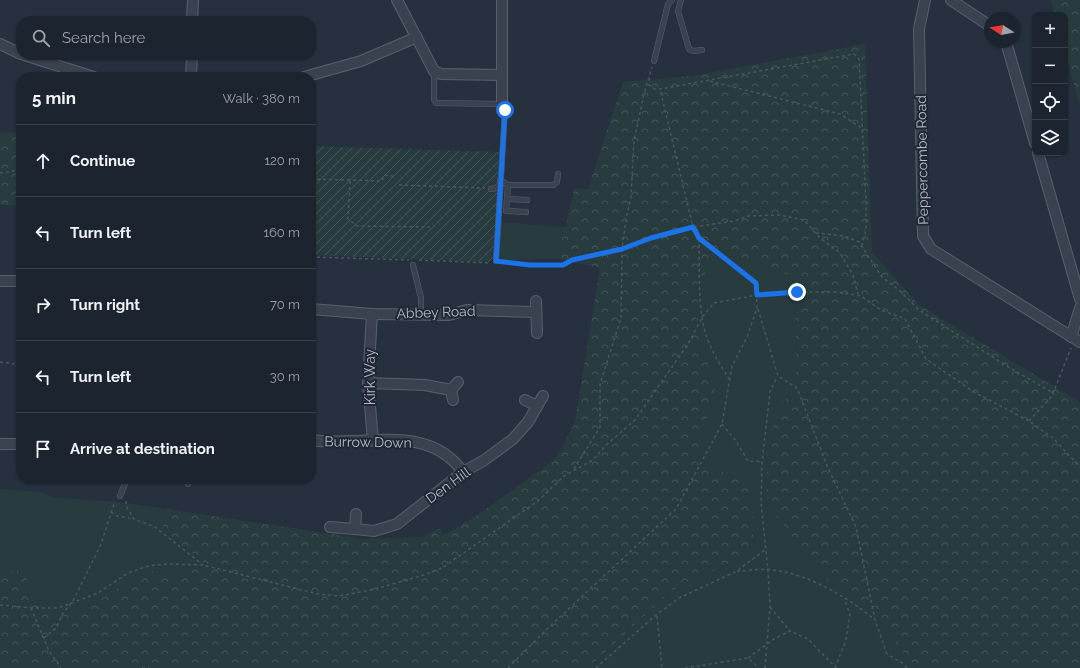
<!DOCTYPE html>
<html lang="en">
<head>
<meta charset="utf-8">
<style>
	body { margin:0; font-family:Raleway,sans-serif; background:#252c37; color:#f1f3f6 }
	.controls { position:absolute; right:12px; top:12px; display:grid; overflow:hidden; border-radius:8px; box-shadow:0 1px 3px #0004 }
	.controls button { width:36px; height:36px; display:grid; place-items:center; padding:0; border:0; border-bottom:1px solid #3a414b; background:#1c242f; color:#f1f3f6; font:20px sans-serif }
	.compass { position:absolute; left:984px; top:12px; width:36px; height:36px; border-radius:50%; background:#1c242f; box-shadow:0 1px 3px #0004; rotate:281deg }
	.stop { position:absolute; width:12px; height:12px; margin:-9px; border:3px solid #1a73e8; border-radius:50%; background:#fff }
	.stop.end { background:#1a73e8; border-color:#fff; box-shadow:0 1px 4px #0008 }
	.list { margin:0; padding:0; list-style:none }
	h2 { display:flex; justify-content:space-between; align-items:center; height:52px; margin:0; padding:0 16px; font-size:17px }
	h2 small { font-size:13px; font-weight:400; color:#a0a4aa }
	.list li { display:grid; grid-template-columns:26px 1fr auto; gap:12px; align-items:center; box-sizing:border-box; height:72px; padding:0 16px; border-top:1px solid #3a414b }
	.list b { display:block; font-size:15px; white-space:nowrap }
	.list em { font-size:13px; font-style:normal; color:#a0a4aa }
	.icon { flex:none; width:22px; height:22px; fill:none; stroke:currentColor; stroke-width:2; stroke-linecap:round; stroke-linejoin:round }
	.map { position:relative; flex:none; width:1080px; height:668px; overflow:hidden }
	.search { position:absolute; background:#1c242f; box-shadow:0 1px 3px #0004; left:16px; top:16px; width:300px; height:44px; display:flex; align-items:center; gap:10px; box-sizing:border-box; padding:0 14px; border-radius:16px; color:#a0a4aa; font-size:15px }
	.panel { position:absolute; background:#1c242f; box-shadow:0 1px 3px #0004; left:16px; top:72px; width:300px; height:412px; border-radius:16px }
	.map>svg:first-child { display:block }
	.grass { fill:#283c40 }
	.forest { fill:url(#forest-crowns) }
	.garden { fill:url(#garden-furrows) }
	.lines { fill:none; stroke-linecap:round; stroke-linejoin:round }
	.service-casing { stroke:#58606d; stroke-width:6 }
	.minor-casing { stroke:#58606d; stroke-width:12 }
	.path { stroke:#46595d; stroke-width:1.5; stroke-dasharray:3 3; stroke-linecap:butt }
	.service { stroke:#3a424f; stroke-width:5 }
	.minor { stroke:#3a424f; stroke-width:10 }
	.route { stroke:#1a73e8; stroke-width:5 }
	.labels { text-anchor:middle; stroke-width:4; stroke-linejoin:round; paint-order:stroke }
	.street-label { font-size:14px; fill:#b7bdca; stroke:#1f2734 }
</style>
</head>
<body>
<div class="map">
<svg width="1080" height="668" viewBox="0 0 1080 668">
	<defs>
		<pattern id="forest-crowns" width="20" height="18" patternUnits="userSpaceOnUse"><rect width="20" height="18" fill="#283c40"/><path d="M2 6a3 3 0 1 1 6 0M12 15a3 3 0 1 1 6 0" fill="none" stroke="#45565a"/></pattern>
		<pattern id="garden-furrows" width="10" height="10" patternUnits="userSpaceOnUse"><rect width="10" height="10" fill="#283c40"/><path d="M-1 1l2-2M0 10L10 0M9 11l2-2" fill="none" stroke="#45565a"/></pattern>
	</defs>
	<rect width="100%" height="100%" fill="#26303f"/>
	<g class="grass">
		<path d="M500 222 563 227 560 259 504 260 500 256Z"/>
		<path d="M723 251 795 277 796 378 802 394 831 585 862 602 917 668H588L672 590 754 552 751 482 694 462 716 385 699 340 697 284Z"/>
		<path d="M0 489 39 492 57 498 120 502 167 509 162 529 207 565 180 575 146 571 75 615 39 605 22 570 0 574Z"/>
	</g>
	<g class="forest">
		<path d="M1050 0H1080V106L1065 52V15H1055Z"/>
		<path d="M865 44 872 252 919 305 1080 402V668H917L862 602 831 585 766 503 768 446 780 402 802 393 796 378 795 277 723 251 697 284 699 340 716 385 695 462 751 482 754 552 672 590 588 668H0V574L22 570 39 605 75 615 146 571 180 575 207 565 162 529 167 509 364 539 420 537 440 528 443 535 475 517 554 460 567 438 575 422 600 268 560 259 563 227H566L574 189H588L623 82 692 76Z"/>
		<path d="M0 132 21 133V206L0 205Z"/>
	</g>
	<path class="garden" d="M311 146 499 152 498 182 492 186V191H499L494 257 489 262 311 255Z"/>
	<g class="lines">
		<defs>
			<g id="service">
				<path d="M681 0 678 11 689 49 693 51 702 50"/>
				<path d="M654 61 668 4 672 0"/>
				<path d="M434 71V99L436 103 502 104 505 110 496 261"/>
				<path d="M500 180 508 185 506 211 526 212"/>
				<path d="M508 185H554L557 182 558 174"/>
				<path d="M491 189 496 188 500 184"/>
				<path d="M507 199 527 200"/>
				<path d="M413 265 421 298V313"/>
				<path d="M188 479V484"/>
				<path d="M120 496 127 479"/>
			</g>
			<g id="minor">
				<path d="M397 0 434 71 441 74 501 75"/>
				<path d="M925 0 919 29 923 236 931 249 1080 342"/>
				<path d="M951 0 990 26"/>
				<path d="M192 21 193 0"/>
				<path d="M1006 42 1035 143"/>
				<path d="M0 44 21 54"/>
				<path d="M24 55 94 77"/>
				<path d="M191 77 192 55"/>
				<path d="M304 77 361 61 417 37"/>
				<path d="M502 104V0"/>
				<path d="M1038 153 1080 299"/>
				<path d="M0 281H21"/>
				<path d="M536 301 537 333"/>
				<path d="M311 309 372 314 449 315 467 310 536 312"/>
				<path d="M372 314 368 383 373 441"/>
				<path d="M1071 337 1080 308"/>
				<path d="M368 383 425 385 451 390 453 400"/>
				<path d="M451 390 458 382"/>
				<path d="M525 400 537 406"/>
				<path d="M311 440C363 448 426 421 463 472"/>
				<path d="M0 444H21"/>
				<path d="M356 514 355 529 374 531 397 524 463 472 483 461 513 439 528 422 543 396"/>
				<path d="M330 527 355 529"/>
			</g>
		</defs>
		<use href="#service" class="service-casing"/>
		<use href="#minor" class="minor-casing"/>
		<g class="path">
			<path d="M649 78V85L655 89H660L854 54 859 59 866 203V230L862 245"/>
			<path d="M710 81 840 114 863 129"/>
			<path d="M0 173 21 170"/>
			<path d="M311 179 382 181 384 175 393 176"/>
			<path d="M350 181 348 219 357 226 430 227"/>
			<path d="M399 185 485 188"/>
			<path d="M816 233 845 236 859 242 882 277 900 291 919 310 1010 368 1053 393"/>
			<path d="M699 239C700 270 697 304 706 335 711 350 720 365 729 379"/>
			<path d="M311 257 409 260"/>
			<path d="M419 260 489 263"/>
			<path d="M502 263 563 265 572 261 622 249 651 238 693 227 734 221 748 216 779 215 804 220 820 238 840 253 853 275 858 294"/>
			<path d="M758 309 778 376 797 388 828 468 856 527 875 620 887 654 904 664 907 668"/>
			<path d="M0 362 21 365"/>
			<path d="M1029 421 1052 396 1071 348"/>
			<path d="M722 424 736 441 748 461 762 462"/>
			<path d="M574 469 600 427V384L621 318 622 249 626 219 631 197 634 141 644 94 652 67"/>
			<path d="M126 501V506L134 519 155 527 203 565"/>
			<path d="M111 512 117 516 134 519"/>
			<path d="M737 571C748 571 762 568 773 570 809 574 847 597 874 619"/>
			<path d="M0 605 31 608H58L98 593 128 573 148 566 167 564 203 565 318 594 339 596 371 590 421 576 442 568 538 501 564 476 593 460 605 446 635 420 688 344 703 316 714 303 757 295 797 292H837L861 296 881 310 905 319 926 359 974 392 1029 421 1053 438 1080 467"/>
			<path d="M770 607 790 631"/>
			<path d="M31 608 49 651 61 668"/>
			<path d="M657 616 662 668"/>
			<path d="M44 638 56 628 63 613 73 601 101 544 115 501"/>
			<path d="M748 658 774 639 790 631 808 639 836 668"/>
			<path d="M142 668H149"/>
			<path d="M508 668 547 629 676 509 722 424 732 366 747 337 757 308 756 283 699 238 693 227 660 89"/>
			<path d="M596 668 656 615 679 598 737 571 766 549"/>
			<path d="M685 668 748 658 759 668"/>
			<path d="M765 668 770 607 768 570 761 503 762 462 770 392 777 377"/>
			<path d="M835 668 846 640 850 614 844 599"/>
		</g>
		<use href="#service" class="service"/>
		<use href="#minor" class="minor"/>
	</g>
	<g class="lines">
		<path class="route" d="M505 110 496 261 530 265H563L572 260 622 249 651 238 693 227 699 238 756 283 757 295 797 292"/>
	</g>
	<g class="labels">
		<g class="street-label">
			<text transform="translate(922 160) rotate(-91)" y="5">Peppercombe Road</text>
			<text transform="translate(436 312) rotate(-2)" y="5">Abbey Road</text>
			<text transform="translate(370 377) rotate(-90)" y="5">Kirk Way</text>
			<text transform="translate(368 442) rotate(1)" y="5">Burrow Down</text>
			<text transform="translate(448 485) rotate(-36)" y="5">Den Hill</text>
		</g>
	</g>
</svg>
<div class="controls">
<button>+</button>
<button>−</button>
<button><svg class="icon" aria-label="locate" viewBox="0 0 24 24"><circle cx="12" cy="12" r="6"/><path d="M12 2v4M12 18v4M2 12h4M18 12h4"/></svg></button>
<button><svg class="icon" aria-label="layers" viewBox="0 0 24 24"><path d="M12 4l9 5-9 5-9-5zM3 14l9 5 9-5"/></svg></button>
</div>
<svg class="compass" viewBox="-18 -18 36 36"><path d="M0-13l5 13h-10z" fill="#e53935"/><path d="M0 13l5-13h-10z" fill="#a0a4aa"/></svg>
<div class="stop" style="left:505px;top:110px"></div>
<div class="stop end" style="left:797px;top:292px"></div>
<div class="search"><svg class="icon" aria-label="search" viewBox="0 0 24 24"><circle cx="10" cy="10" r="6"/><path d="M15 15l6 6"/></svg>Search here</div>
<section class="panel">
<h2>5 min<small>Walk · 380 m</small></h2>
<ul class="list">
<li><svg class="icon" aria-label="ahead" viewBox="0 0 24 24"><path d="M12 20V5M6 11l6-6 6 6"/></svg><div><b>Continue</b></div><em>120 m</em></li>
<li><svg class="icon" aria-label="left" viewBox="0 0 24 24"><path d="M17 20v-9H6M10 6l-5 5 5 5"/></svg><div><b>Turn left</b></div><em>160 m</em></li>
<li><svg class="icon" aria-label="right" viewBox="0 0 24 24"><path d="M7 20v-9h11M14 6l5 5-5 5"/></svg><div><b>Turn right</b></div><em>70 m</em></li>
<li><svg class="icon" aria-label="left" viewBox="0 0 24 24"><path d="M17 20v-9H6M10 6l-5 5 5 5"/></svg><div><b>Turn left</b></div><em>30 m</em></li>
<li><svg class="icon" aria-label="arrive" viewBox="0 0 24 24"><path d="M6 21V4h12l-3 4 3 4H6"/></svg><div><b>Arrive at destination</b></div></li>
</ul>
</section>
</div>
</body>
</html>
